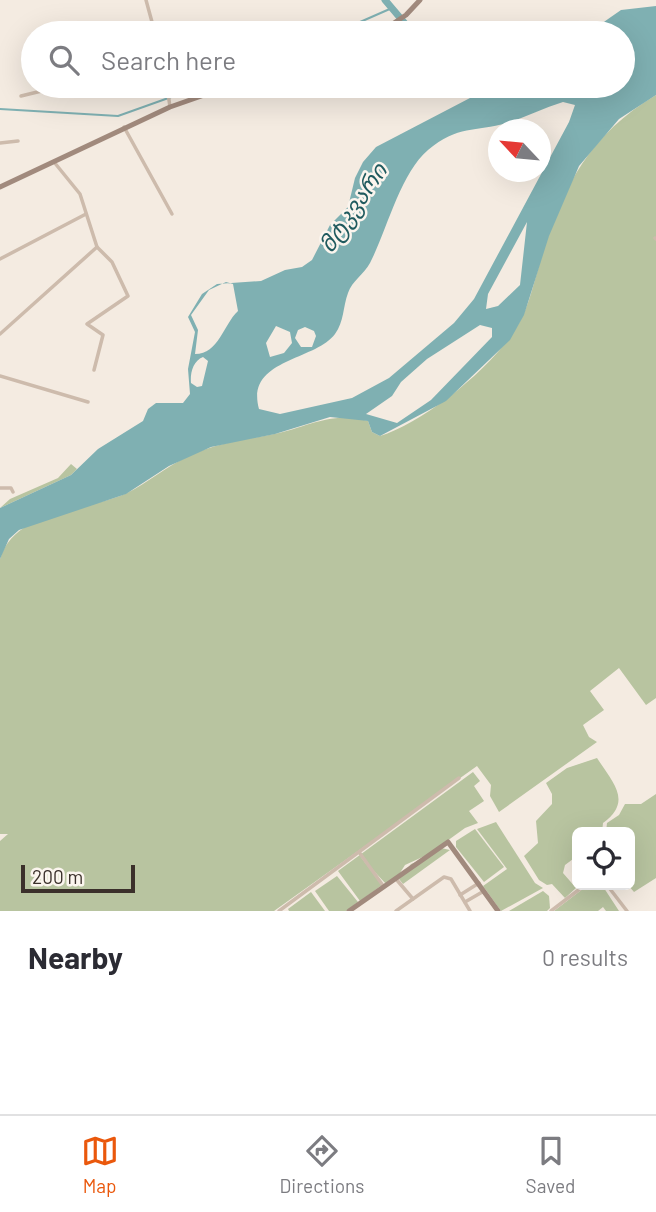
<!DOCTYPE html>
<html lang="en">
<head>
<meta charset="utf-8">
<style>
	body { margin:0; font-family:Barlow,"Noto Sans Georgian",sans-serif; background:#f2f2f3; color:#2b2b33 }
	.controls { position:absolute; right:21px; bottom:21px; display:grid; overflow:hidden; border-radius:10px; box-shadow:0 7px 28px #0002 }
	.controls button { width:63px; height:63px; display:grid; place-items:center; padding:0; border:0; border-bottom:2px solid #e1e1e2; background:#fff; color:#2b2b33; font:35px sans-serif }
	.compass { position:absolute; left:488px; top:119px; width:63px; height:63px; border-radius:50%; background:#fff; box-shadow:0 7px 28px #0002; rotate:296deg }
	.scale { position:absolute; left:21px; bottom:18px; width:114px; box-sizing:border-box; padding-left:7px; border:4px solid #3b302b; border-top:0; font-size:19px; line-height:24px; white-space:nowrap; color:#3b302b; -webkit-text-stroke:5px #fbf5ee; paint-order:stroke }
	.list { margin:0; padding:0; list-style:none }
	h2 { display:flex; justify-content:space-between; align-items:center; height:91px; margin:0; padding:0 28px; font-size:30px }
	h2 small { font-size:23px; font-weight:400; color:#7c7c81 }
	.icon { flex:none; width:38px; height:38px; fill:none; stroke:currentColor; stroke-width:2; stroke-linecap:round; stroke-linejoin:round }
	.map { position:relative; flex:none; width:656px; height:911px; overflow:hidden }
	.search { position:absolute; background:#fff; box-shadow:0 7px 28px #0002; left:21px; right:21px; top:21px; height:77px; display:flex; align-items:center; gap:18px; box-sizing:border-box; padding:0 24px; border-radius:38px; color:#7c7c81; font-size:26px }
	.sheet { height:203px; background:#fff }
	nav { display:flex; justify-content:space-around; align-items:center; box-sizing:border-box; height:98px; border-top:2px solid #e1e1e2; background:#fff; font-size:19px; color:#7c7c81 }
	nav a { display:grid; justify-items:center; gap:4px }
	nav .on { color:#ea580c }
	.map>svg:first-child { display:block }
	.green { fill:#b8c4a0 }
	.water { fill:#7fb0b2; fill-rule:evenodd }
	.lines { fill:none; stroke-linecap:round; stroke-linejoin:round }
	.stream { stroke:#7fb0b2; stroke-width:2 }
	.river { stroke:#7fb0b2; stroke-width:7 }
	.street { stroke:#cdbbac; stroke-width:3.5 }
	.secondary { stroke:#a18a7d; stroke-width:5 }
	.labels { text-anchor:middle; stroke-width:5; stroke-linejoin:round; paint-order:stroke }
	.water-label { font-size:23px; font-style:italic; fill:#1f5a5e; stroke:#fbf5ee }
</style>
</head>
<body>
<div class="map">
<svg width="656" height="911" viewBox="0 0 656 911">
	<rect width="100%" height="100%" fill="#f4ebe1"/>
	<g class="green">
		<path d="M656 95V698L646 705 619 668 590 691 604 710 583 725 589 737 597 742 499 812 490 796 491 785 477 766 274 911H0V841L8 834H0V559C15 509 86 512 127 493 148 483 165 467 187 457 215 443 244 440 274 434 309 427 330 411 368 421L372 432 380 436C426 422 504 359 523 315 531 298 535 278 541 259 563 186 589 135 656 95Z"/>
		<path d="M71 464 77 469 71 475 0 508 10 499 58 478Z"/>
		<path d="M597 758C613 783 633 801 603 823L602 832H577V856L565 865 563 873 576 888 565 898 552 884 547 885 539 880 524 856 538 843 536 821 552 804V794L546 783 567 768Z"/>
		<path d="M473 772 480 781 474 786 484 801 469 811 478 823 465 828 429 854 405 865 398 876 386 884 360 856 382 885 360 901 338 871Z"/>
		<path d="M656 794V878L634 892 628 885 630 832H606L607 823 619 815 625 804H641Z"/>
		<path d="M496 822 535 883 543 888 501 911 483 886 507 869 477 829Z"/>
		<path d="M475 829 504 867 484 882 456 847V841Z"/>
		<path d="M441 848 450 850 403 884 399 879 411 864 429 857Z"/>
		<path d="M337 876 358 902 346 911H329L315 891Z"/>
		<path d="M588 885H602L619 911H606L603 907 598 911H554Z"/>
		<path d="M543 891 549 896 550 908 547 911H509Z"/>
		<path d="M311 892 325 911H289L288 909Z"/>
	</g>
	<path class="water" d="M656 6V95L619 119 579 166 549 236 524 315 510 340 446 401 380 436 372 432 368 421 330 417 275 434 211 447 169 466 126 494 19 530 9 539 0 559V508L71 475 98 449 143 421 148 409 156 403H183L190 394 188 369 195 332 188 317 202 294 217 284 261 281 285 270 302 267 312 260 330 225 348 207 355 178 363 162 376 147 493 86H623V33H588L621 10ZM563 102 575 105 569 122 474 299 454 323 389 378 352 398 280 414 259 409C245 359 315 361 335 334 344 322 343 306 348 293 352 281 364 274 370 263 387 230 400 174 428 150 458 125 475 132 507 123 526 117 544 108 563 102ZM527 222 520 285 498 306 486 309 488 294ZM226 282 233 284 238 311C223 325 219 354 195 354L198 330 191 315 209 290ZM480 325 492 328V337L431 400 397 423 366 414 392 396 401 382 427 359ZM276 326 290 332 292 343 284 353 270 357 266 343ZM305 327 314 331 316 336 312 347H301L295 338 298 330ZM203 357 208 361 202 386 197 387 191 383C190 373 193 361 203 357Z"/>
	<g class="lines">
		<g class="stream">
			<path d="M335 33 392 8"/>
			<path d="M0 109 118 116 202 86"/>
		</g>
		<g class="river">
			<path d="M385 0 413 33"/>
			<path d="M469 86 481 102"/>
		</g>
		<g class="street">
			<path d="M146 0 155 33"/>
			<path d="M167 86 170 107"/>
			<path d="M21 96 62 86"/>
			<path d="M124 127 172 214"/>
			<path d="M0 143 18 141"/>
			<path d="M54 162 80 194 97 247 112 262 128 296 87 324 103 335 94 370"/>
			<path d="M655 238 656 239"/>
			<path d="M0 259 86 214"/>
			<path d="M0 334 97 247"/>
			<path d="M0 376 88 402"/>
			<path d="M0 488H11L13 492"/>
			<path d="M359 852 384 887"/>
			<path d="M396 879 413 899"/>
			<path d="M607 885 627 911"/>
			<path d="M460 895 479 883"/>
			<path d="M465 902 484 891"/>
			<path d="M279 911 459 778"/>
			<path d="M396 911 444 877 451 879 470 911"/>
			<path d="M551 911 585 885"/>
		</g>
		<g class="secondary">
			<path d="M379 33 406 15 420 0"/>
			<path d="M0 187 170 107 230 86"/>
			<path d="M349 911 448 842 498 911"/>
		</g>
	</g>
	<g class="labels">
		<g class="water-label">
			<text transform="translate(353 208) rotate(-56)" y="8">მტკვარი</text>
		</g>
	</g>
</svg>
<div class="controls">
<button><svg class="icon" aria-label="locate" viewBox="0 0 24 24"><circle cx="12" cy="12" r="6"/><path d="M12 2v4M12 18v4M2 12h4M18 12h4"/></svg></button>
</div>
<svg class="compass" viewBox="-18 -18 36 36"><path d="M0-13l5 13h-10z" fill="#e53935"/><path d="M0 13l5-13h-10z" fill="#7c7c81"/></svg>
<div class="scale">200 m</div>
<div class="search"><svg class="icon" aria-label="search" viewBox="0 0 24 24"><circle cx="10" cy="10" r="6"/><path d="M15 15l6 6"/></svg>Search here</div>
</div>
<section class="sheet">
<h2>Nearby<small>0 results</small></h2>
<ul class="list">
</ul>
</section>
<nav>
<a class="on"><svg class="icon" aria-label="map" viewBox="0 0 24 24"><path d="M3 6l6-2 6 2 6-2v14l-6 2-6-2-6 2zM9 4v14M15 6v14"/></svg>Map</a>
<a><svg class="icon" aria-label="directions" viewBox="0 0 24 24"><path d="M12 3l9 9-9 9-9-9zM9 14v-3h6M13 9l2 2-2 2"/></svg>Directions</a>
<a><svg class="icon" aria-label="saved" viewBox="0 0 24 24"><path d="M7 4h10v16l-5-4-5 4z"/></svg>Saved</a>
</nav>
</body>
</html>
